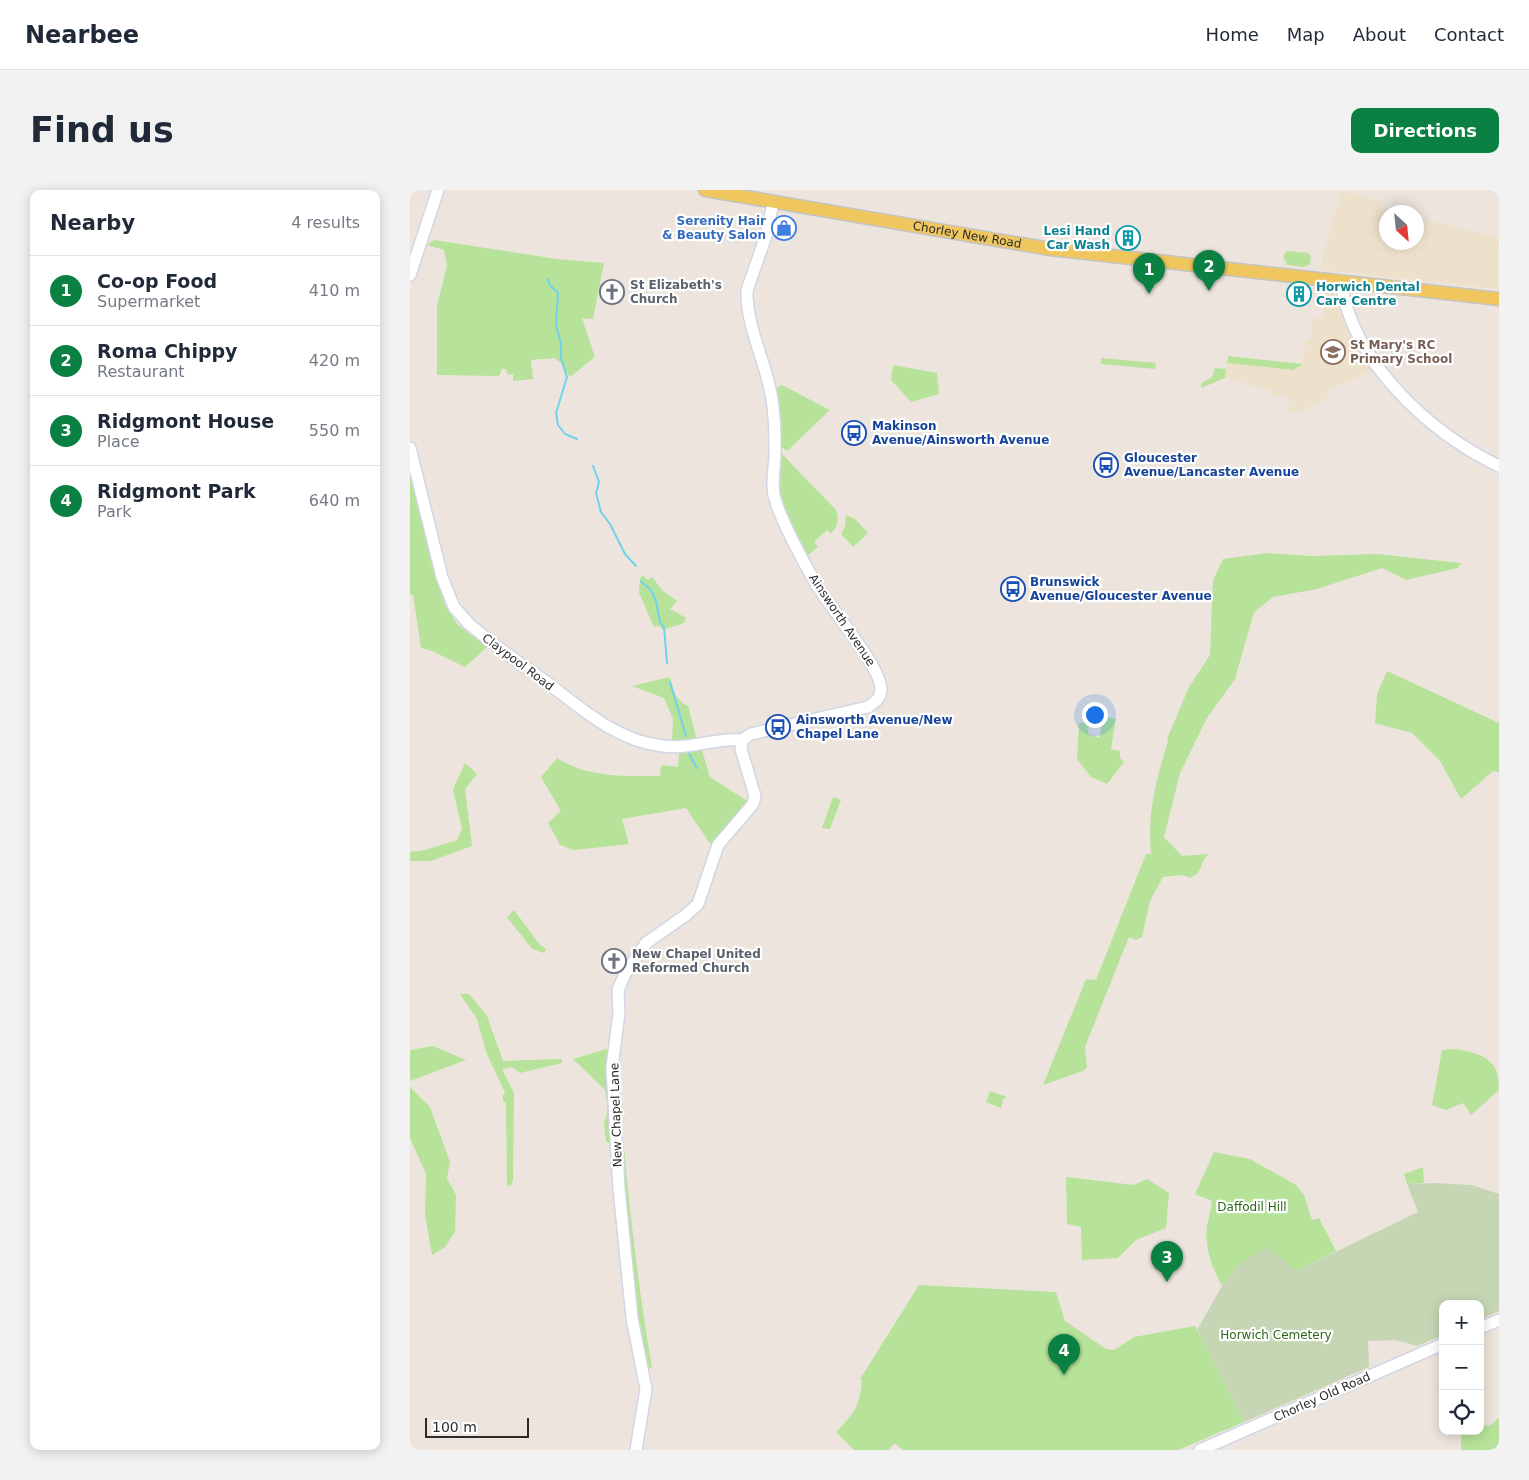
<!DOCTYPE html>
<html lang="en">
<head>
<meta charset="utf-8">
<style>
	body { margin:0; font-family:"DejaVu Sans",sans-serif; background:#f2f2f3; color:#1f2937 }
	.controls { position:absolute; right:15px; bottom:15px; display:grid; overflow:hidden; border-radius:10px; box-shadow:0 2px 12px #0003 }
	.controls button { width:45px; height:45px; display:grid; place-items:center; padding:0; border:0; border-bottom:1px solid #e0e1e3; background:#fff; color:#1f2937; font:25px sans-serif }
	.compass { position:absolute; left:969px; top:15px; width:45px; height:45px; border-radius:50%; background:#fff; box-shadow:0 2px 12px #0003; rotate:153deg }
	.scale { position:absolute; left:15px; bottom:12px; width:104px; box-sizing:border-box; padding-left:5px; border:2px solid #2b2b2b; border-top:0; font-size:14px; line-height:18px; white-space:nowrap; color:#2b2b2b; -webkit-text-stroke:4px #fff; paint-order:stroke }
	.you { position:absolute; left:684px; top:524px; width:18px; height:18px; margin:-12px; border:4px solid #fff; border-radius:50%; background:#1a73e8; box-shadow:0 0 0 8px #1a73e833 }
	.badge { display:grid; place-items:center; width:32px; height:32px; border-radius:50%; background:#0b8043; color:#fff; font-size:16px; font-weight:700 }
	.pin { position:absolute; translate:-50% -41px; filter:drop-shadow(0 1px 2px #0008) }
	.pin::after { content:''; position:absolute; top:26px; width:18px; height:15px; background:inherit; clip-path:polygon(0 0,100% 0,50% 100%) }
	.list { margin:0; padding:0; list-style:none }
	h2 { display:flex; justify-content:space-between; align-items:center; height:65px; margin:0; padding:0 20px; font-size:21px }
	h2 small { font-size:16px; font-weight:400; color:#747a83 }
	.list li { display:grid; grid-template-columns:32px 1fr auto; gap:15px; align-items:center; box-sizing:border-box; height:70px; padding:0 20px; border-top:1px solid #e0e1e3 }
	.list b { display:block; font-size:19px; white-space:nowrap }
	.list p { margin:0; font-size:16px; white-space:nowrap; color:#747a83 }
	.list em { font-size:16px; font-style:normal; color:#747a83 }
	.icon { flex:none; width:28px; height:28px; fill:none; stroke:currentColor; stroke-width:2; stroke-linecap:round; stroke-linejoin:round }
	.map { position:relative; flex:none; width:1089px; height:1260px; overflow:hidden; border-radius:10px }
	header { display:flex; align-items:center; gap:30px; box-sizing:border-box; height:70px; padding:0 25px; background:#fff; border-bottom:1px solid #e0e1e3 }
	header strong { font-size:24px }
	nav { display:flex; gap:28px; margin-inline-start:auto; font-size:18px }
	.intro { display:flex; align-items:center; justify-content:space-between; box-sizing:border-box; height:120px; padding:0 30px }
	h1 { margin:0; font-size:35px }
	.button { padding:12px 22px; border-radius:10px; background:#0b8043; color:#fff; font-size:18px; font-weight:700 }
	main { display:flex; gap:30px; padding:0 30px }
	aside { flex:1; background:#fff; border-radius:10px; box-shadow:0 2px 12px #0003 }
	.map>svg:first-child { display:block }
	.education { fill:#eee1cc }
	.green { fill:#b6e399 }
	.cemetery { fill:#c6d6b4 }
	.lines { fill:none; stroke-linecap:round; stroke-linejoin:round }
	.stream { stroke:#70d3ee; stroke-width:2 }
	.secondary-casing { stroke:#d2d6e3; stroke-width:14 }
	.primary-casing { stroke:#c4c4c4; stroke-width:15 }
	.secondary { stroke:#fff; stroke-width:11 }
	.primary { stroke:#f0c75e; stroke-width:12 }
	.labels { text-anchor:middle; stroke-width:4.5; stroke-linejoin:round; paint-order:stroke }
	.shop-label { font-size:12px; font-weight:bold; fill:#366cbe; stroke:#fff; text-anchor:end }
	.culture-label { font-size:12px; font-weight:bold; fill:#0d838f; stroke:#fff; text-anchor:end }
	.street-label { font-size:12px; fill:#2b2b2b; stroke:#fff }
	.worship-label { font-size:12px; font-weight:bold; fill:#5b616d; stroke:#fff; text-anchor:start }
	.education-label { font-size:12px; font-weight:bold; fill:#785e54; stroke:#fff; text-anchor:start }
	.transit-label { font-size:12px; font-weight:bold; fill:#164399; stroke:#fff; text-anchor:start }
	.park-label { font-size:12px; fill:#2e681a; stroke:#fff }
</style>
</head>
<body>
<header>
<strong>Nearbee</strong>
<nav><a>Home</a><a>Map</a><a>About</a><a>Contact</a></nav>
</header>
<div class="intro"><h1>Find us</h1><a class="button">Directions</a></div>
<main>
<aside>
<h2>Nearby<small>4 results</small></h2>
<ul class="list">
<li><span class="badge">1</span><div><b>Co-op Food</b><p>Supermarket</p></div><em>410 m</em></li>
<li><span class="badge">2</span><div><b>Roma Chippy</b><p>Restaurant</p></div><em>420 m</em></li>
<li><span class="badge">3</span><div><b>Ridgmont House</b><p>Place</p></div><em>550 m</em></li>
<li><span class="badge">4</span><div><b>Ridgmont Park</b><p>Park</p></div><em>640 m</em></li>
</ul>
</aside>
<div class="map">
<svg width="1089" height="1260" viewBox="0 0 1089 1260">
	<rect width="100%" height="100%" fill="#ede5dd"/>
	<g class="education">
		<path d="M931 1 973 12 971 18 987 22H976V52H1006L1007 27 1089 48 1087 99 912 80 910 78Z"/>
		<path d="M916 99H922L943 150 962 181 917 201 919 207 891 221H878L880 208 862 205V201L815 188 817 173 883 180 892 174 896 150H901L903 128 912 129Z"/>
	</g>
	<g class="green">
		<path d="M24 50 147 69 194 73 183 129 172 128 185 167 160 187 151 173 144 168 121 170 123 189 103 191V184L98 185 96 179H92L89 186 27 185V116L37 76 34 60 17 55Z"/>
		<path d="M877 61 898 63 901 67 900 74 894 77 877 75 873 66Z"/>
		<path d="M818 166 893 174 883 180 817 173Z"/>
		<path d="M691 168 746 173 745 179 691 174Z"/>
		<path d="M483 175 527 183 529 204 501 212 481 190Z"/>
		<path d="M805 178 816 179 815 188 791 198 792 193 802 187Z"/>
		<path d="M372 195 420 220 377 261 365 251 364 199Z"/>
		<path d="M371 263 426 320C430 330 427 336 421 344L417 340 404 352 408 357 396 367 370 309Z"/>
		<path d="M0 284 35 415 47 434 77 457 55 477 22 461 11 458 3 405H0Z"/>
		<path d="M436 325 445 329 458 343 443 357 431 344 435 336Z"/>
		<path d="M858 363 902 366 967 364 1051 373 1048 378 996 390 972 378 907 399 863 407 844 422 825 489 797 528 770 583 754 647 772 666 799 664C790 671 793 683 780 688L773 685 753 687 740 711 732 747 726 750 719 747 675 857 677 877 673 881 633 895 676 789 686 790 736 664H741C737 625 746 588 758 552L757 549 779 497 800 465 803 390 813 369Z"/>
		<path d="M233 385 238 390 242 387 253 401 267 411 260 419 276 428 274 433 253 440 249 436 244 437 229 403 230 388Z"/>
		<path d="M977 481 1089 533V582L1083 581 1051 609 1030 571 1002 543 965 533 967 504Z"/>
		<path d="M260 487C264 502 265 509 278 516L287 550 262 552 263 529 254 508 222 496Z"/>
		<path d="M692 526 706 529 701 559 710 561V568L714 572 697 594 681 587 667 569 669 533 679 532 678 544 690 548Z"/>
		<path d="M292 560 300 587 339 612 301 655 276 618 212 629 219 654 164 660 150 655 138 633 151 621 131 587 147 568C178 588 214 586 250 586L251 575 268 577 269 562Z"/>
		<path d="M55 573 67 584 55 599 62 656 21 671H0V662L15 660 47 650 52 639 43 600Z"/>
		<path d="M423 607 431 610 420 639 412 638Z"/>
		<path d="M104 720 130 755 136 759 134 763 122 759 97 727Z"/>
		<path d="M50 804H59L77 826 93 871 152 869V873L110 883 102 877 92 879 104 903 103 989 101 996 97 995 96 913 93 911V906L95 903 76 862 67 829Z"/>
		<path d="M23 856 56 870 0 891V860Z"/>
		<path d="M203 857 204 953 196 952 194 933 198 919 195 900 163 869Z"/>
		<path d="M1047 859C1075 865 1089 869 1089 900L1061 925 1053 913 1036 920 1022 915 1032 860Z"/>
		<path d="M0 894 1 898 20 917 40 972 37 988 46 1005 45 1042 35 1057 22 1065 15 1025 16 984 0 948Z"/>
		<path d="M580 901 597 907 593 909 591 918 576 912Z"/>
		<path d="M207 903H209C217 995 226 1086 242 1177L238 1179 220 1089Z"/>
		<path d="M804 962 840 969 886 995 894 1005 902 1030 909 1028 926 1061 886 1081 830 1074 812 1096C802 1078 794 1056 797 1035 799 1027 801 1020 802 1011L785 1004Z"/>
		<path d="M1013 977 1014 993 997 994 994 984Z"/>
		<path d="M656 987 724 995 737 989 759 1003 756 1038 726 1050 708 1068 672 1070 671 1037 657 1034Z"/>
		<path d="M509 1095 646 1102 655 1131 696 1159 704 1160 724 1147 785 1136 834 1232 768 1260H493L485 1253 478 1260H444L426 1242C444 1224 449 1217 452 1191L450 1189Z"/>
		<path d="M1089 1228V1260H1051V1246L1053 1241H1070V1234L1079 1236Z"/>
	</g>
	<path class="cemetery" d="M1026 993 1062 995 1089 1004V1121L1070 1129V1114H1033V1145L1007 1156 985 1150 958 1151 959 1177 834 1232 787 1140 812 1096 830 1074 857 1056 886 1081 1008 1022 997 994Z"/>
	<g class="lines">
		<g class="stream">
			<path d="M138 89 139 94 148 103 146 136 151 153V168L157 187 146 223 148 235 155 244 167 249"/>
			<path d="M183 276 189 292 186 303 191 322 200 334 215 364 226 376"/>
			<path d="M231 391 241 400 246 411 250 432 254 437 257 473"/>
			<path d="M260 492 276 546"/>
			<path d="M279 564 287 578"/>
		</g>
		<defs>
			<g id="secondary">
				<path d="M0 85 28 0"/>
				<path d="M931 92C942 172 1020 243 1089 276"/>
				<path d="M0 258 32 387 44 417 59 434C83 454 109 473 135 491 171 518 206 551 253 556 280 560 306 547 332 550"/>
				<path d="M332 550 341 544 458 517C465 512 471 508 471 499 471 477 420 418 406 394 393 371 372 333 365 309 361 297 364 280 365 267 365 245 365 221 360 199 353 166 336 134 337 100L356 46 363 13"/>
				<path d="M1070 1138 1089 1130"/>
				<path d="M226 1260 236 1199 222 1128 209 999 202 878 209 823 208 800 215 784 236 753 276 725 288 714 308 655 343 614 345 606 331 559 332 550"/>
				<path d="M790 1260 1033 1154"/>
			</g>
			<g id="primary">
				<path id="s1" d="M295 0 640 59 1089 109"/>
			</g>
		</defs>
		<use href="#secondary" class="secondary-casing"/>
		<use href="#primary" class="primary-casing"/>
		<use href="#secondary" class="secondary"/>
		<use href="#primary" class="primary"/>
	</g>
	<defs>
		<symbol id="shop-ring" viewBox="-11 -11 22 22"><circle r="9.5" fill="#fff" stroke="#3f7fe0" stroke-width="1.5"/><path d="M-5-2.5h2.3a2.7 3.5 0 0 1 5.4 0H5L5.5 6h-11ZM-1.5-2.5h3a1.5 2.3 0 0 0-3 0Z" fill="#3f7fe0"/></symbol>
		<symbol id="building-ring" viewBox="-11 -11 22 22"><circle r="9.5" fill="#fff" stroke="#0f9aa8" stroke-width="1.5"/><path d="M-4-6H4V6H1V3H-1V6H-4ZM-2.5-4.3h1.7v1.8h-1.7ZM.8-4.3h1.7v1.8H.8ZM-2.5-1h1.7V.8h-1.7ZM.8-1h1.7V.8H.8Z" fill="#0f9aa8"/></symbol>
		<symbol id="church-ring" viewBox="-11 -11 22 22"><circle r="9.5" fill="#fff" stroke="#6b7280" stroke-width="1.5"/><path d="M-1.2-6h2.4v3.5h3.3v2.4h-3.3V6h-2.4V-.1h-3.3v-2.4h3.3Z" fill="#6b7280"/></symbol>
		<symbol id="school-ring" viewBox="-11 -11 22 22"><circle r="9.5" fill="#fff" stroke="#8d6e63" stroke-width="1.5"/><path d="M0-5L7-2L0 1L-7-2ZM-4 1L0 2.5L4 1V4Q0 6-4 4Z" fill="#8d6e63"/></symbol>
		<symbol id="bus-ring" viewBox="-11 -11 22 22"><circle r="9.5" fill="#fff" stroke="#1a4fb4" stroke-width="1.5"/><path d="M-5-6H5V4H4V6H2V4H-2V6H-4V4H-5ZM-3.5-4V0h7V-4ZM-3.5 1.2v1.5H-2V1.2ZM2 1.2v1.5H3.5V1.2Z" fill="#1a4fb4"/></symbol>
	</defs>
	<g fill-rule="evenodd">
		<use href="#shop-ring" x="360" y="24" width="28" height="28"/>
		<use href="#building-ring" x="704" y="34" width="28" height="28"/>
		<use href="#church-ring" x="188" y="88" width="28" height="28"/>
		<use href="#building-ring" x="875" y="90" width="28" height="28"/>
		<use href="#school-ring" x="909" y="148" width="28" height="28"/>
		<use href="#bus-ring" x="430" y="229" width="28" height="28"/>
		<use href="#bus-ring" x="682" y="261" width="28" height="28"/>
		<use href="#bus-ring" x="589" y="385" width="28" height="28"/>
		<use href="#bus-ring" x="354" y="523" width="28" height="28"/>
		<use href="#church-ring" x="190" y="757" width="28" height="28"/>
	</g>
	<g class="labels">
		<g class="shop-label">
			<text x="356" y="35">Serenity Hair<tspan x="356" dy="14">&amp; Beauty Salon</tspan></text>
		</g>
		<g class="culture-label">
			<text x="700" y="45">Lesi Hand<tspan x="700" dy="14">Car Wash</tspan></text>
			<text x="906" y="101" text-anchor="start">Horwich Dental<tspan x="906" dy="14">Care Centre</tspan></text>
		</g>
		<g class="street-label">
			<text dy="4" stroke="none"><textPath href="#s1" startOffset="266">Chorley New Road</textPath></text>
			<text transform="translate(432 430) rotate(56)" y="4">Ainsworth Avenue</text>
			<text transform="translate(108 472) rotate(37)" y="4">Claypool Road</text>
			<text transform="translate(206 925) rotate(-92)" y="4">New Chapel Lane</text>
			<text transform="translate(912 1207) rotate(-24)" y="4">Chorley Old Road</text>
		</g>
		<g class="worship-label">
			<text x="220" y="99">St Elizabeth's<tspan x="220" dy="14">Church</tspan></text>
			<text x="222" y="768">New Chapel United<tspan x="222" dy="14">Reformed Church</tspan></text>
		</g>
		<g class="education-label">
			<text x="940" y="159">St Mary's RC<tspan x="940" dy="14">Primary School</tspan></text>
		</g>
		<g class="transit-label">
			<text x="462" y="240">Makinson<tspan x="462" dy="14">Avenue/Ainsworth Avenue</tspan></text>
			<text x="714" y="272">Gloucester<tspan x="714" dy="14">Avenue/Lancaster Avenue</tspan></text>
			<text x="620" y="396">Brunswick<tspan x="620" dy="14">Avenue/Gloucester Avenue</tspan></text>
			<text x="386" y="534">Ainsworth Avenue/New<tspan x="386" dy="14">Chapel Lane</tspan></text>
		</g>
		<g class="park-label">
			<text x="842" y="1021">Daffodil Hill</text>
			<text x="866" y="1149">Horwich Cemetery</text>
		</g>
	</g>
</svg>
<div class="controls">
<button>+</button>
<button>−</button>
<button><svg class="icon" aria-label="locate" viewBox="0 0 24 24"><circle cx="12" cy="12" r="6"/><path d="M12 2v4M12 18v4M2 12h4M18 12h4"/></svg></button>
</div>
<svg class="compass" viewBox="-18 -18 36 36"><path d="M0-13l5 13h-10z" fill="#e53935"/><path d="M0 13l5-13h-10z" fill="#747a83"/></svg>
<div class="scale">100 m</div>
<div class="you"></div>
<div class="pin badge" style="left:739px;top:104px">1</div>
<div class="pin badge" style="left:799px;top:101px">2</div>
<div class="pin badge" style="left:757px;top:1092px">3</div>
<div class="pin badge" style="left:654px;top:1185px">4</div>
</div>
</main>
</body>
</html>
